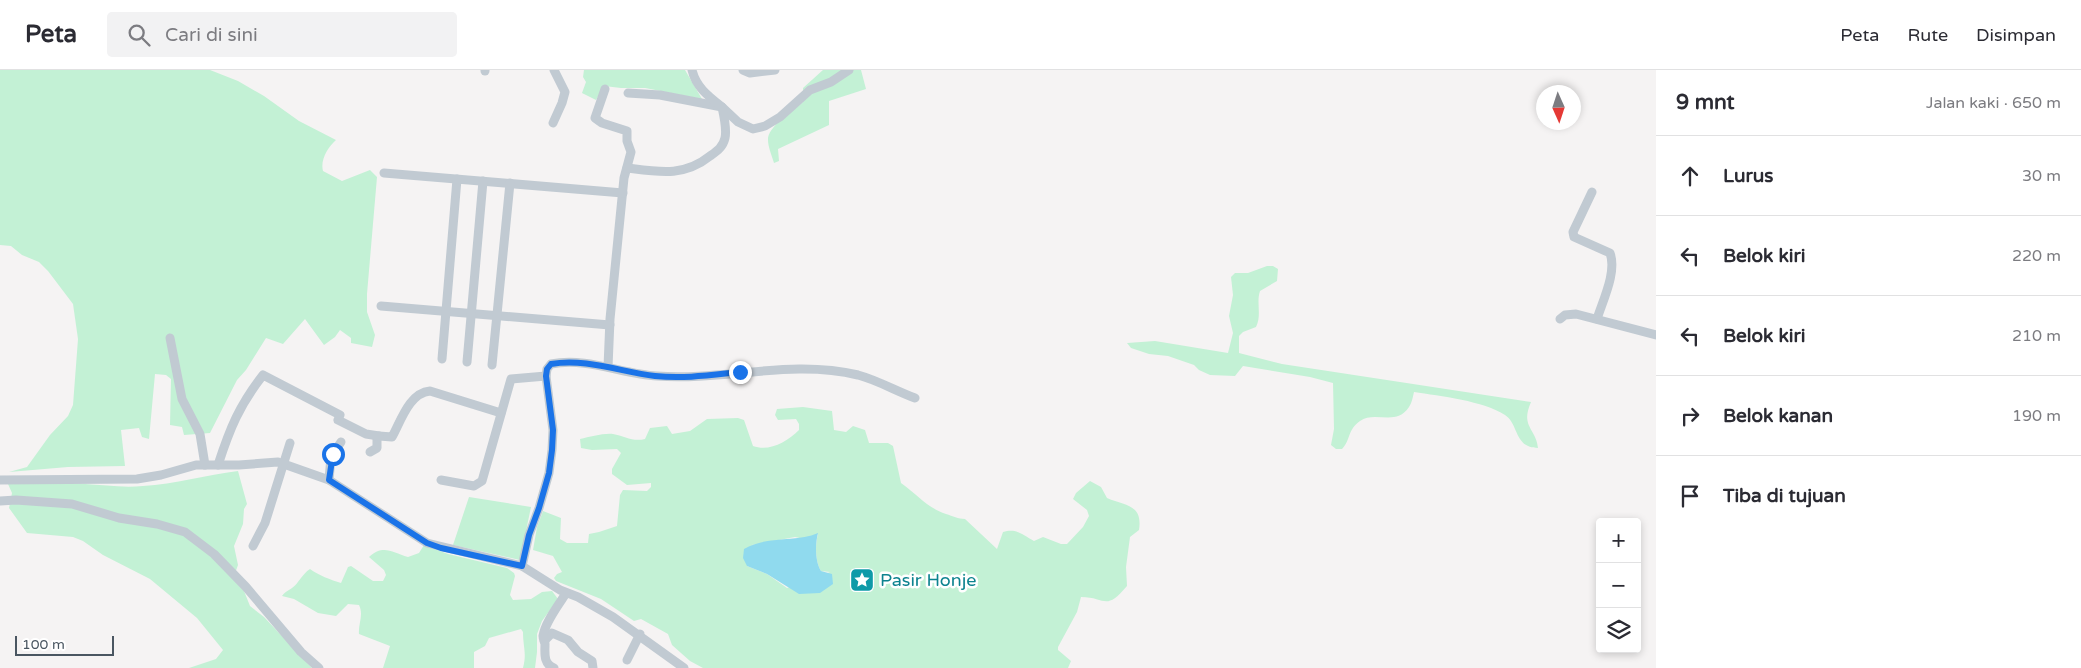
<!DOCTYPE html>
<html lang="id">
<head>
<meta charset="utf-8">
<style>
	body { margin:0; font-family:"Varela Round",sans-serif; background:#f2f2f3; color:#2b2b33 }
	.controls { position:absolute; right:15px; bottom:15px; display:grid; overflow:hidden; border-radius:5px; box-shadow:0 2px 8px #0003 }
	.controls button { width:45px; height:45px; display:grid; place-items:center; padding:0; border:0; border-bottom:1px solid #e1e1e2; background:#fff; color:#2b2b33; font:25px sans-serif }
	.compass { position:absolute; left:1536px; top:15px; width:45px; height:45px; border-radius:50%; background:#fff; box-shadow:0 2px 8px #0003; rotate:177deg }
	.scale { position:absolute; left:15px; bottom:12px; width:99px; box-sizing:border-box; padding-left:5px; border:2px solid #4a5661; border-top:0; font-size:14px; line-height:18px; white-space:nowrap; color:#4a5661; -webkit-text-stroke:4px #fff; paint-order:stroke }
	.stop { position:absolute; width:15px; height:15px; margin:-11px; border:4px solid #1a73e8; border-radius:50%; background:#fff }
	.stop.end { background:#1a73e8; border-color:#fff; box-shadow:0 1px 5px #0008 }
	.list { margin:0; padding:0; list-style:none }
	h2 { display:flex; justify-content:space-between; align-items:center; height:65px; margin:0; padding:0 20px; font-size:21px }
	h2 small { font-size:16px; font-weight:400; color:#7c7c81 }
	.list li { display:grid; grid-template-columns:32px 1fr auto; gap:15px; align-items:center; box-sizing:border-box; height:80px; padding:0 20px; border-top:1px solid #e1e1e2 }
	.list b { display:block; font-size:19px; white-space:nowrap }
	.list em { font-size:16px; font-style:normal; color:#7c7c81 }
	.icon { flex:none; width:28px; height:28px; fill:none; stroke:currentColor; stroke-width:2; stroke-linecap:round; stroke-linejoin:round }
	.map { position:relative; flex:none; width:1656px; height:598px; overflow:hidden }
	header { display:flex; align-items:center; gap:30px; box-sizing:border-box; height:70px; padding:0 25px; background:#fff; border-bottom:1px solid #e1e1e2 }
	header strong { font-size:24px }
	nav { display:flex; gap:28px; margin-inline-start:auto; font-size:18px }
	.search { width:350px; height:45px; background:#f2f2f3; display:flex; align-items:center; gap:12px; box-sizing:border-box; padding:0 18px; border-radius:5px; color:#7c7c81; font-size:19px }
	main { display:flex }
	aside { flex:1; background:#fff }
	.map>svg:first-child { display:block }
	.green { fill:#c3f1d5; fill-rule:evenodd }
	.water { fill:#90daee }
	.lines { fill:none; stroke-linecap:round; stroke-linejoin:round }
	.minor { stroke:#c1cad2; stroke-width:9 }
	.route { stroke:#1a73e8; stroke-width:6 }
	.labels { text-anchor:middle; stroke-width:5; stroke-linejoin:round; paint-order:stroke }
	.culture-label { font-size:18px; fill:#0d838f; stroke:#fff; text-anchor:start }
</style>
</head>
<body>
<header>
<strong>Peta</strong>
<div class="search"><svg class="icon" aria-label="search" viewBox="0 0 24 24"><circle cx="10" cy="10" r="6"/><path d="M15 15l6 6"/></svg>Cari di sini</div>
<nav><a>Peta</a><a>Rute</a><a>Disimpan</a></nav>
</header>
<main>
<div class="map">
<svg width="1656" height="598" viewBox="0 0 1656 598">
	<rect width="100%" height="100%" fill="#f5f3f3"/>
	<g class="green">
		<path d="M0 0H210L238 11 264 26 299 51 336 70C328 77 320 90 323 101L342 111 370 100 377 107 367 224V242L375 265 372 277 351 273V268L340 260 335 267 324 275 305 249 283 274 266 268 246 300 237 310 210 363 184 365 182 357 170 355 171 309 166 305 155 304 149 369 142 367 139 358 121 360 125 396 68 397 9 402 27 397 50 365 68 346 73 335 78 269 73 234 48 201 39 192 22 185 11 176 0 175Z"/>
		<path d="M584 0H685L702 29 645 18H621L604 16 596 30 582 23 586 12 583 7Z"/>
		<path d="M823 0H861L866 19 829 31V55L778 79 779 91 774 93C772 86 768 77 768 70 767 57 794 40 803 32V18Z"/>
		<path d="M1267 196H1273L1278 199 1277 211 1260 221C1256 233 1262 245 1256 257L1243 262 1239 266V283L1282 294 1531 332C1520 357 1536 358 1538 378 1514 378 1519 354 1505 345 1484 331 1440 326 1414 322 1413 326 1412 333 1409 337 1396 357 1375 340 1360 351 1347 360 1351 370 1342 379H1336L1331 375 1334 359 1333 313 1310 307 1243 296 1235 306 1210 305 1199 300 1194 295 1168 286 1149 284 1131 278 1127 273 1155 271 1228 283 1233 263 1229 246 1233 225 1231 207 1235 203H1248Z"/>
		<path d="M803 337 832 341 834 360 846 362 853 356 865 360 869 373H888L893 376 901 413C918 425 926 437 946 444 953 446 958 449 965 449L997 479 1003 462C1017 458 1023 465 1034 471L1043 467 1061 474H1067L1083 457 1089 446 1087 440 1073 429 1076 423 1090 411 1101 417 1107 428C1125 436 1143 434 1139 460L1130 467 1126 497 1127 516C1105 542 1106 527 1081 527L1077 542 1058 577V580L1071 591 1068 598H703L690 591 672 575 668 564 641 549 634 551 601 529 556 511 554 508 557 504 562 502 553 486 533 480 537 457 543 441 561 448 560 469 567 473H588L589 464 599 462 617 456 620 425 623 420 647 421 651 417V413L627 415 612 404V399L621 383 617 379 592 380 581 378 580 369C590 367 603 363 613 364 624 366 633 372 645 369L650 358 667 356 672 364 690 361 707 349 738 348 744 350 753 376C769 382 787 372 799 360V354L796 349 778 350 775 345 777 339ZM818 464C815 475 815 491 821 501L830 502 787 518 767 504 747 496 752 475 795 467 804 469Z"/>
		<path d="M238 401 247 434 244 439 243 454 234 476 238 495 233 509 244 521 250 536 264 547 312 598H189L216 589 223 580 197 548 150 509 103 485 83 471 73 467 27 463 9 438 12 423 8 414C34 414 59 412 85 414 104 415 123 418 143 416 175 414 206 405 238 401Z"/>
		<path d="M469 427 531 437 520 490 453 475Z"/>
		<path d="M424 475 448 484 507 498 514 503 515 506 510 525 513 530 531 529 542 522 552 521 558 529 542 551 537 564V582L535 598H523C527 583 523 577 523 562L521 559 489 568 485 576 474 582V598H383L390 576 359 564C358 554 364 545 359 535L348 534 336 546 318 543 294 529 282 526C286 521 288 521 292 518 299 513 302 504 310 499 318 505 331 510 341 513L348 497 351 496 373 511H383L386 505 384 500 369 487C383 474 392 482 408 487L419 483Z"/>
	</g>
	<path class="water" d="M818 463C815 475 815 491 821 501L832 504 833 514 820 523 799 524 767 504 747 496 743 488 744 479C768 465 795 473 818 463Z"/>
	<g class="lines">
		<g class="minor">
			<path d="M743 0 750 3 775 0"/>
			<path d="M485 1V0"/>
			<path d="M605 19 595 48 602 53 627 61V71L631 82 624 108 610 249 608 297"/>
			<path d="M628 23 660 25 722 37 738 52 753 59 765 56 780 47 810 20 831 12 849 0"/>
			<path d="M553 53 562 33 565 22 554 0"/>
			<path d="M627 98C659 102 684 107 710 86 717 81 723 77 725 68 727 59 724 46 722 37 708 26 696 17 692 0"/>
			<path d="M384 103 623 123"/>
			<path d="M1592 122 1573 162 1574 167 1610 183C1617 202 1603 230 1597 249"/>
			<path d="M381 236 610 255"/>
			<path d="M1560 249 1565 245 1576 244 1656 265"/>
			<path d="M170 268 182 329 200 364 205 395"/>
			<path d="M442 289 457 109"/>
			<path d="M467 292 483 111"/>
			<path d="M492 295 510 113"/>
			<path d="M370 382 377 378V368L379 366 392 367C401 351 409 323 430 321L501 343"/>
			<path d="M218 395C230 358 239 336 263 305L340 345 338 350 366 364 379 366"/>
			<path d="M0 410 137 409 161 405 196 395H239L278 392 329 410 427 473 522 496 560 520 578 527 613 547 684 598"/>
			<path d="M329 410 331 387 341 372"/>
			<path d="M441 410 474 416 482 411 511 309 546 306"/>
			<path d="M0 431 16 430 72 434 119 448 157 454 185 462 214 484 246 517 301 582 319 598"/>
			<path d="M253 476 265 453 290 373"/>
			<path d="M522 496 529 465 539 438 549 403 552 380 553 360 546 306 547 299 551 294C587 287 622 304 657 306 724 311 791 289 858 305 877 310 896 321 915 328"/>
			<path d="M544 571 552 563 568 570 578 582 592 591 593 598"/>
			<path d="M627 590 640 564"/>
			<path d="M554 598C543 594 545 583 545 574 545 570 543 570 543 566 545 552 559 535 566 523"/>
		</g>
	</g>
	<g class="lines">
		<path class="route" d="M333 384 329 410 427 473 441 478 522 496 529 465 539 438 549 403 552 380 553 360 546 306 547 299 551 294C586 288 621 302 655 306 684 309 711 305 740 302"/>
	</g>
	<defs>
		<symbol id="sight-square" viewBox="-11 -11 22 22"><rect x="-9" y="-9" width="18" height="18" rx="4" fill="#0f9aa8" stroke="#fff"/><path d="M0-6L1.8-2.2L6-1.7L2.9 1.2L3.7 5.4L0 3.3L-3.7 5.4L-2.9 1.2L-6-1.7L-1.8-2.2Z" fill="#fff"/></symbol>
	</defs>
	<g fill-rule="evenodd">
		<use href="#sight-square" x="848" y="496" width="28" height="28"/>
	</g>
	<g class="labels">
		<g class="culture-label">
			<text x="880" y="516">Pasir Honje</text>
		</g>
	</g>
</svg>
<div class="controls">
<button>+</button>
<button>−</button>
<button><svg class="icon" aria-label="layers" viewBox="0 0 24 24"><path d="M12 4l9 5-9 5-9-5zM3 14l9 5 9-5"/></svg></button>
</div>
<svg class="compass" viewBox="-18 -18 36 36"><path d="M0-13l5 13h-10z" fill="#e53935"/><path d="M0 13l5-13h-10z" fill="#7c7c81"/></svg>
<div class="scale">100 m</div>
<div class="stop" style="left:333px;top:384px"></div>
<div class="stop end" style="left:740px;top:302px"></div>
</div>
<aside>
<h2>9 mnt<small>Jalan kaki · 650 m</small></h2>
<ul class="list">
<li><svg class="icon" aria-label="ahead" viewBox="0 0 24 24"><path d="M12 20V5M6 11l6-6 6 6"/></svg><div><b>Lurus</b></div><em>30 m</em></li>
<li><svg class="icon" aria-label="left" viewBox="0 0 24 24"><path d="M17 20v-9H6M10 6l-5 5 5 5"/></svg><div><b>Belok kiri</b></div><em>220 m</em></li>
<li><svg class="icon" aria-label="left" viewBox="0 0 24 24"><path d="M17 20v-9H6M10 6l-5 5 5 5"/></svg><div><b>Belok kiri</b></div><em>210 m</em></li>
<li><svg class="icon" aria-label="right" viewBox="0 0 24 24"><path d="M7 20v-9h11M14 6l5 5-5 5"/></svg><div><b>Belok kanan</b></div><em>190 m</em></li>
<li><svg class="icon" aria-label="arrive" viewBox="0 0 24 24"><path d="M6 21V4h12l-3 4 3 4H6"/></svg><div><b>Tiba di tujuan</b></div></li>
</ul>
</aside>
</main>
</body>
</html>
